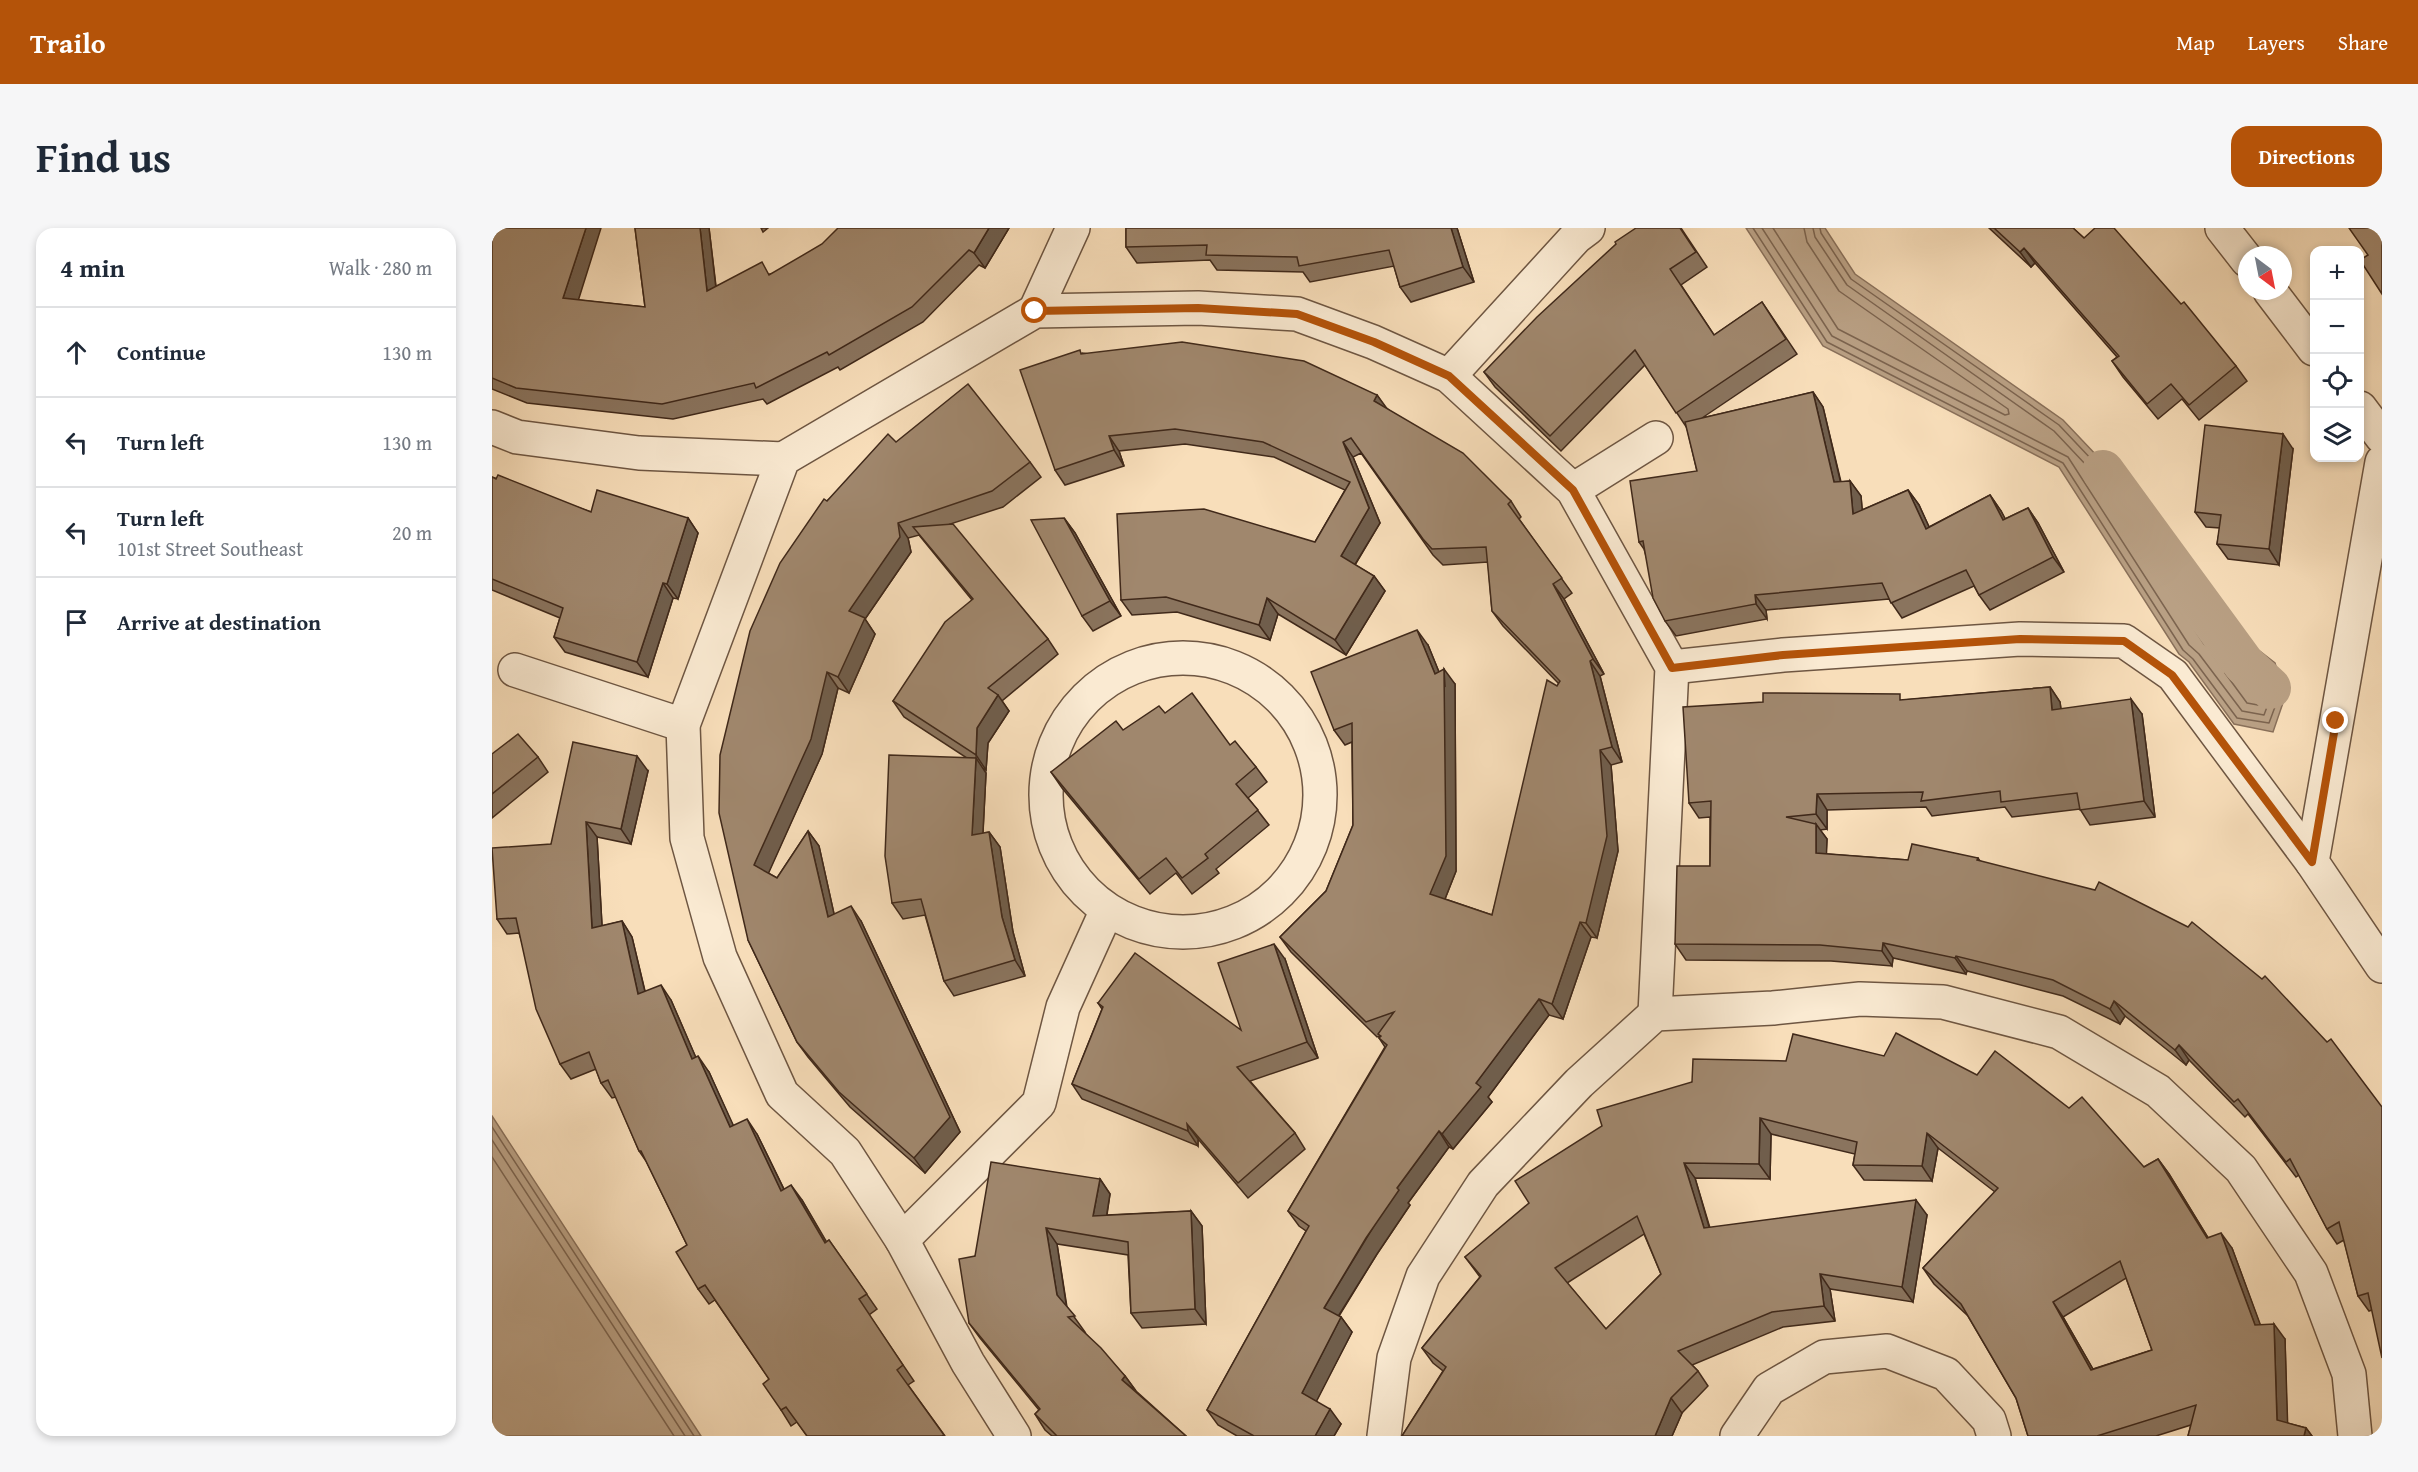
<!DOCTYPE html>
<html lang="en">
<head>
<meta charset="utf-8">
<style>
	body { margin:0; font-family:"Gentium Book Plus",serif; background:#f6f6f7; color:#1f2937 }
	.controls { position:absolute; right:18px; top:18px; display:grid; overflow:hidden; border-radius:12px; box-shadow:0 3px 9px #0003 }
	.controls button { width:54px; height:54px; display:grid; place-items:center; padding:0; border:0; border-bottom:2px solid #e0e1e3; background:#fff; color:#1f2937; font:30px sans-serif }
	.compass { position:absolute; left:1746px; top:18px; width:54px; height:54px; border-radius:50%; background:#fff; box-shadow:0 3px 9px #0003; rotate:148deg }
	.stop { position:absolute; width:18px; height:18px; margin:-14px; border:4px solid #b45309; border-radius:50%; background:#fff }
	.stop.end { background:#b45309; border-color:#fff; box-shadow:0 2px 6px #0008 }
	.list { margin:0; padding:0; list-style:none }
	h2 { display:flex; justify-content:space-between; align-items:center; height:78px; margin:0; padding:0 24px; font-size:26px }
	h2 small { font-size:20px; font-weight:400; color:#747a83 }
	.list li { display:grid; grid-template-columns:39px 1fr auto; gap:18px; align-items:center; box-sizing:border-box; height:90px; padding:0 24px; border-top:2px solid #e0e1e3 }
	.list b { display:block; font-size:22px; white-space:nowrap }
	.list p { margin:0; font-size:20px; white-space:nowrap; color:#747a83 }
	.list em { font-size:20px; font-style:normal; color:#747a83 }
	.icon { flex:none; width:33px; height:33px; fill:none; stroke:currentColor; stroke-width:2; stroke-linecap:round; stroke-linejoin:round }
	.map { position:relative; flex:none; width:1890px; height:1208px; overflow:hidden; border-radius:18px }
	header { display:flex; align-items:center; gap:36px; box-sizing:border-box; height:84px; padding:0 30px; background:#b45309; color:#fff }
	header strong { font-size:28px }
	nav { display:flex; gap:33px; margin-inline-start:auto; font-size:21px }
	.intro { display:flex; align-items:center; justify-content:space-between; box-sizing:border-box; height:144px; padding:0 36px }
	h1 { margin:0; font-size:42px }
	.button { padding:15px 27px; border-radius:18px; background:#b45309; color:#fff; font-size:21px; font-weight:700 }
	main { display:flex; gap:36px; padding:0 36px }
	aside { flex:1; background:#fff; border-radius:18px; box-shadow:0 3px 9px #0003 }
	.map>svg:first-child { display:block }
	.water { fill:#b9a084; stroke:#89705a; stroke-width:1.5 }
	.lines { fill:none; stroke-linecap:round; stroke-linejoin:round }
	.shore { stroke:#7c644f; stroke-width:1.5 }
	.canal { stroke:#b9a084; stroke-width:42 }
	.street-casing { stroke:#6e5642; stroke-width:36 }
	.street { stroke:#faead2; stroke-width:33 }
	.wall { fill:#8a745e; stroke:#40291a; stroke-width:1.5; fill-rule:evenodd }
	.shaded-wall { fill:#705e4c; stroke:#40291a; stroke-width:1.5 }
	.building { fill:#a0876d; stroke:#40291a; stroke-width:1.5; fill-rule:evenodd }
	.route { stroke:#b45309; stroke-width:8 }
</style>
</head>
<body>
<header>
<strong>Trailo</strong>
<nav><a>Map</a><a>Layers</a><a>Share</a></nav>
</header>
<div class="intro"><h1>Find us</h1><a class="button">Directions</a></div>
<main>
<aside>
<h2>4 min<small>Walk · 280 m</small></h2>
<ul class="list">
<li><svg class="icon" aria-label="ahead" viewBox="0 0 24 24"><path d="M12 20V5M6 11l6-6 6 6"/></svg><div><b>Continue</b></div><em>130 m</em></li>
<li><svg class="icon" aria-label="left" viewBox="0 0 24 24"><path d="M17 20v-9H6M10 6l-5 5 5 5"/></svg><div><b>Turn left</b></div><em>130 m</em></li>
<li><svg class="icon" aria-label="left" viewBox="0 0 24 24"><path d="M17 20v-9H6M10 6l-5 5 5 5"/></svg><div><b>Turn left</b><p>101st Street Southeast</p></div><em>20 m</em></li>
<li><svg class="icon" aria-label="arrive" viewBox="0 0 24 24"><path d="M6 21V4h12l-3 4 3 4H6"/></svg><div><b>Arrive at destination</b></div></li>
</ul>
</aside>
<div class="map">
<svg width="1890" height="1208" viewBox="0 0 1890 1208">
	<rect width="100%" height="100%" fill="#f8deba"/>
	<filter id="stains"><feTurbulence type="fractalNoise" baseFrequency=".00333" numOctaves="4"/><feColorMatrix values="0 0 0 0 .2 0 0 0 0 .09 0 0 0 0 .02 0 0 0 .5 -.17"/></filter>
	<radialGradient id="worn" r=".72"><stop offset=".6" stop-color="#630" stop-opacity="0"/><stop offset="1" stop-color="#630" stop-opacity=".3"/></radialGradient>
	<g class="water">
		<path d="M1254 0H1333L1363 46 1571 192 1606 229 1723 407 1737 418 1765 421 1783 435 1793 469 1781 504 1742 496 1697 434 1687 426 1567 239 1331 118Z"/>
		<path d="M0 888 209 1208H0Z"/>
	</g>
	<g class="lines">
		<g class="shore">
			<path d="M1261 0 1335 114 1571 235 1691 422 1701 431 1745 490 1777 495 1787 468 1777 439 1762 427 1734 423 1718 411 1601 233 1567 197 1359 51 1329 5 1328 0"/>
			<path d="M1270 0 1340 108 1576 229 1697 417 1707 426 1750 483 1772 487 1779 468 1771 443 1759 434 1730 430 1712 416 1595 238 1562 203 1355 57 1323 9 1321 0"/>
			<path d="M1281 0 1346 101 1513 187 1517 186 1516 181 1347 63 1315 14 1312 0"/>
			<path d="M1736 440C1751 442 1761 442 1766 458 1769 466 1770 469 1766 477L1755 475 1733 445Z"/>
			<path d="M0 899 202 1208"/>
			<path d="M0 912 193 1208"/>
			<path d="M0 929 182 1208"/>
		</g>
		<path class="canal" d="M1611 243 1752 436 1778 460"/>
		<defs>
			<g id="street">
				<path d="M1730 0 1755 32"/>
				<path d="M1778 63 1822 121"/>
				<path d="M543 83 581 0"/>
				<path d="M957 148 1084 9 1096 0"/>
				<path d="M1868 180 1890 209"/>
				<path d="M0 199 25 209 147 225 291 231"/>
				<path d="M1890 234 1820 634 1890 738"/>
				<path d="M1081 262 1164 210"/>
				<circle cx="691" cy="567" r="137"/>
				<path d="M1180 439 1291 427 1528 411 1632 413 1681 447 1820 634"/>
				<path d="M23 442 191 497"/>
				<path d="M410 1012 547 875 571 779 614 684"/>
				<path d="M522 1208 476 1135 410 1012 353 924 290 866 228 729 195 610 191 497 291 231 543 83 706 80 805 86 881 114 957 148 1081 262 1180 439 1163 786"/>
				<path d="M892 1208 902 1130 931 1048 991 956 1087 855 1163 786 1281 780 1368 771 1451 774 1567 804 1666 863 1749 941 1819 1045 1857 1146 1863 1208"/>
				<path d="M1245 1208 1277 1161 1332 1129 1395 1123 1454 1146 1497 1192 1502 1208"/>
			</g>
		</defs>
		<use href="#street" class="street-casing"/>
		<use href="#street" class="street"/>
	</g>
	<g class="wall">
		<path d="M0 0 86 72 153 79 143 0H217L224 58 278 46 517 0 493 40 487 37 431 94 348 142 346 139 275 176 271 171 181 191 35 175 0 161Z"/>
		<path d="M269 0H276L271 4Z"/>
		<path d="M634 0H965L982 54 919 74 908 59 902 38 818 54 811 44 725 42 718 32 645 35 634 19Z"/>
		<path d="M1189 0 1215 39 1189 57 1222 107 1270 74 1305 126 1210 190 1321 164 1331 179 1349 254 1358 253 1369 268 1370 282 1416 262 1427 277 1437 299 1498 267 1509 283 1513 291 1536 280 1546 295 1572 344 1498 382 1487 367 1482 358 1410 390 1397 371 1274 382 1275 391 1184 408 1173 393 1152 321 1147 314 1205 243 1195 200 1153 137 1069 223 1003 159 992 144Z"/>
		<path d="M1497 0H1581L1592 10 1744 138 1755 153 1707 192 1690 171 1666 191 1631 149 1620 133 1625 129 1543 35 1539 39Z"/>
		<path d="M590 125 885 167 893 179 1019 273 1029 289 1027 291 1080 365 1072 371 1112 446 1108 448 1130 534 1119 537 1126 623 1105 710 1099 709 1071 791 1057 787 996 869 1000 874 961 921 957 919 916 975 918 977 885 1026 847 1088 849 1089 860 1104 824 1173 849 1196 842 1208H745L726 1197 715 1182 814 1003 807 998 796 983 893 819 887 810 888 808 885 809 799 724 788 709 834 663 861 597 860 514 853 517 842 502 936 417 947 444 963 456 964 643 953 671 1000 687 1065 458 1067 456 1011 398 1000 383 996 334 951 337 941 327 869 225 861 229 888 295 863 337 882 348 893 363 854 427 786 386 778 412 685 384 640 387 629 372 823 314 853 262 782 229 693 216 627 223 632 238 573 257 563 242Z"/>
		<path d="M404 214 538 234 549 249 511 279 458 296 556 411 566 426 510 473 517 483 496 515 494 542 490 540 494 545 491 605 497 604 508 619 521 704 533 748 462 768 452 753 433 687 411 691 400 675 475 530 412 489 401 473 480 372 427 307 416 310 419 324 373 391 383 406 357 465 346 460 330 526 276 645 285 650 316 603 327 618 342 686 369 693 468 904 433 945 358 879 316 829 305 814 256 712 335 273Z"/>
		<path d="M1801 221 1787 337 1736 331 1725 316 1728 300 1714 299 1703 284Z"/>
		<path d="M0 249 99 284 196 290 206 305 186 371 181 370 156 449 73 424 62 409 68 390 0 362Z"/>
		<path d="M572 290 583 305 629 388 601 403 590 388Z"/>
		<path d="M1558 459 1568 474 1569 481 1650 486 1663 589 1598 597 1588 581 1520 589 1513 579 1440 588 1434 579 1335 582V601L1328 602 1335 611 1334 626 1416 632 1486 630 1488 633 1835 814 1880 1082 1877 1083 1866 1068 1852 1012 1845 1016 1835 1001 1807 947 1804 949 1756 886 1753 889 1697 832 1694 837 1633 788 1628 796 1571 768 1475 743 1474 746 1401 730 1400 738 1339 733 1194 732 1183 716 1218 638V589L1207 590 1197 575 1412 472Z"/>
		<path d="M631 502 738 517 764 539 775 554 756 570 777 597 724 641 727 645 700 666 684 645 658 666 570 560 559 544Z"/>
		<path d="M0 526 46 529 56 544 0 590Z"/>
		<path d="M156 543 139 616 105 609 110 698 130 693 140 709 153 763 179 772 204 830 217 844 241 898 265 906 292 961 310 972 334 1014 337 1012 385 1081 377 1087 422 1153 416 1157 453 1208H315L305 1194 299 1198 289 1182 277 1151 223 1072 217 1076 206 1061 195 1017 154 933 147 923 124 869 120 870 109 855 104 841 79 851 68 836 27 705 15 706 5 691 59 616Z"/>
		<path d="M793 731 826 830 758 853 803 905 813 921 756 970 706 911V918L590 871 580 856 610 781 606 775 749 802Z"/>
		<path d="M1200 854 1652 939 1666 931 1677 946 1716 1010 1740 1020 1768 1097 1793 1111 1795 1195 1814 1200 1820 1208H1696L1699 1197 1664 1208H1536L1524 1170 1476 1088 1442 1056 1431 1040 1503 964 1446 920 1440 953 1372 952 1361 937 1363 926 1279 906 1278 951 1203 950 1218 1000 1435 987 1421 1074 1338 1061 1343 1093 1291 1099 1200 1137 1206 1143 1216 1158 1190 1185 1180 1208H910L951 1143 941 1135 930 1120 988 1049 973 1029ZM1152 1006 1169 1046 1114 1101 1075 1055ZM1634 1050 1660 1122 1601 1141 1571 1089Z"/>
		<path d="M608 951 618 966 615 987 699 983 710 998 714 1096 650 1100 639 1085 636 1027 565 1016 575 1079 593 1104H592L633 1148 644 1163 694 1208H560L553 1202 543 1186 547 1182 488 1110 477 1095 483 1028Z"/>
	</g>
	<g class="shaded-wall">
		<path d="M94 0H109L82 86 71 70Z"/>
		<path d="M208 0H217L226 78 215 63Z"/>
		<path d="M497 0H517L493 40 482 25Z"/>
		<path d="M959 0H965L982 54 971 39Z"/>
		<path d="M1532 20 1543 35 1539 39 1528 24Z"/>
		<path d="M1321 164 1331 179 1352 269 1342 254Z"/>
		<path d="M885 167 896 182 882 173Z"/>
		<path d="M1791 206 1801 221 1787 337 1777 321Z"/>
		<path d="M617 208 627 223 632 238 622 222Z"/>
		<path d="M851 214 861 229 888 295 859 343 849 328 877 280Z"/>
		<path d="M1358 253 1369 268 1372 301 1361 286Z"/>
		<path d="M1416 262 1427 277 1445 316 1434 301Z"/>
		<path d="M1498 267 1509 283 1522 307 1511 292Z"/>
		<path d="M1536 280 1546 295 1572 344 1561 329Z"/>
		<path d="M196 290 206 305 186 371 175 356Z"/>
		<path d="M572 290 583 305 629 388 618 373Z"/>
		<path d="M406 295 416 310 419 324 373 391 383 406 357 465 346 449 357 383Z"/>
		<path d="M882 348 893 363 854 427 843 412Z"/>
		<path d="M171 355 181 370 156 449 145 434Z"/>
		<path d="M1061 356 1072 371 1112 446 1101 431Z"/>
		<path d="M1263 367 1274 382 1275 391 1264 376Z"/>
		<path d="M775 370 786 386 778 412 767 397Z"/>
		<path d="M925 402 936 417 953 459 952 441 963 456 964 643 949 681 938 666 943 446Z"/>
		<path d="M1098 433 1108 448 1130 534 1120 519Z"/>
		<path d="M335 444 346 460 330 526 273 653 262 637Z"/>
		<path d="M1558 459 1568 474 1571 497 1560 482Z"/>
		<path d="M506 467 517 483 496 515 494 542 484 527 485 500Z"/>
		<path d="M1639 471 1650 486 1663 589 1652 573Z"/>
		<path d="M1108 522 1119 537 1126 623 1105 710 1094 695Z"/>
		<path d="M145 528 156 543 139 616 129 601Z"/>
		<path d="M484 530 494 545 490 622 480 607Z"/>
		<path d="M1325 566 1335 582V601L1324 586Z"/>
		<path d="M94 594 105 609 111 715 100 700Z"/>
		<path d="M1324 596 1335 611 1334 640 1324 625Z"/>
		<path d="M316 603 327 618 346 704 336 689Z"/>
		<path d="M497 604 508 619 521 704 533 748 523 732 510 689Z"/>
		<path d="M359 678 369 693 468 904 433 945 422 930Z"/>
		<path d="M130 693 140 709 157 781 146 766Z"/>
		<path d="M1088 694 1099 709 1071 791 1060 776Z"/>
		<path d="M1391 715 1401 730 1400 738 1390 723Z"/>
		<path d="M782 716 793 731 826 830 815 814Z"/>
		<path d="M1464 728 1475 743 1474 746 1463 730Z"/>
		<path d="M169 757 179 772 211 846 200 831Z"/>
		<path d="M1047 771 1057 787 996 869 1000 874 961 921 950 906 984 855Z"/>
		<path d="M1622 773 1633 788 1628 796 1618 781Z"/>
		<path d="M1687 817 1697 832 1694 837 1683 822Z"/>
		<path d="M206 828 217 844 249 914 238 899Z"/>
		<path d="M1268 890 1279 906 1278 951 1267 936Z"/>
		<path d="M255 891 265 906 300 978 289 963Z"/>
		<path d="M695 896 706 911V918L696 903Z"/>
		<path d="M947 903 957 919 916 975 918 977 885 1026 842 1095 832 1080 905 960Z"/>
		<path d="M1435 905 1446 920 1440 953 1430 938Z"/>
		<path d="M1666 931 1677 946 1726 1026 1715 1010Z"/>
		<path d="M1192 935 1203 950 1222 1016 1212 1000Z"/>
		<path d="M608 951 618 966 612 1003 601 988Z"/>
		<path d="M299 957 310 972 344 1030 333 1015Z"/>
		<path d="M1424 972 1435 987 1421 1074 1410 1059Z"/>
		<path d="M699 983 710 998 714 1096 703 1081Z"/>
		<path d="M554 1000 565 1016 575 1082 565 1067Z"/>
		<path d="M1729 1005 1740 1020 1774 1112 1763 1097Z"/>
		<path d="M1328 1046 1338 1061 1343 1093 1332 1078Z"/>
		<path d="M1561 1074 1571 1089 1610 1157 1599 1142Z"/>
		<path d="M849 1089 860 1104 821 1180 810 1165Z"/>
		<path d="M1782 1096 1793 1111 1796 1207 1785 1192Z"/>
		<path d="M633 1148 644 1163 630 1152Z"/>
		<path d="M1179 1170 1190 1185 1180 1208H1163Z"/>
		<path d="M838 1181 849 1196 842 1208H823Z"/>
		<path d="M1814 1200 1820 1208H1812Z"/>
	</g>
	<g class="building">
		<path d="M0 0H94L71 70 153 79 143 0H208L215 63 270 34 277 47 330 16 346 0H497L482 25 477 22 420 79 337 127 335 124 264 160 262 155 170 176 24 160 0 150Z"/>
		<path d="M634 0H959L971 39 908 59 897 22 807 38 805 29 714 27 715 17 634 19Z"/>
		<path d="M1144 0H1188L1204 24 1178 41 1222 107 1270 74 1294 111 1184 185 1143 122 1058 208 992 144 1045 89 1124 16 1123 14Z"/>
		<path d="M1502 0H1581L1592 10 1603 0H1622L1689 76 1692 74 1744 138 1697 177 1679 156 1655 176 1620 133 1627 128 1532 20 1528 24Z"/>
		<path d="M1857 0H1890V66L1868 32 1876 27Z"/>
		<path d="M690 114 812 133 885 167 882 173 971 225 1019 273 1016 276 1070 350 1061 356 1101 431 1098 433 1120 519 1108 522 1115 608 1094 695 1088 694 1060 776 1047 771 984 855 989 859 950 906 947 903 905 960 907 962 874 1010 832 1080 849 1089 810 1165 838 1181 823 1208H762L715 1182 817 998 796 983 895 817 887 810 889 808 886 806 902 784 874 794 788 709 834 663 861 597 860 495 842 502 819 444 925 402 943 446 952 441 954 628 938 666 1000 687 1055 452 1065 458 1068 453 1000 383 994 319 940 321 931 311 859 210 851 214 877 280 849 328 882 348 843 412 775 370 767 397 674 369 629 372 625 286 712 281 823 314 858 254 771 214 683 201 617 208 622 222 563 242 528 142 588 122 589 126Z"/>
		<path d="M476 156 538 234 500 263 406 295 408 309 357 383 373 390 346 449 335 444 319 511 262 637 285 650 316 603 336 689 359 678 458 889 422 930 347 864 305 814 256 712 227 585 228 527 258 403 288 335 332 271 335 273 396 206 404 214Z"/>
		<path d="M1321 164 1342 254 1358 253 1361 286 1416 262 1434 301 1498 267 1511 292 1536 280 1561 329 1487 367 1474 342 1399 375 1390 355 1263 367 1264 376 1173 393 1161 370 1151 313 1147 314 1138 253 1205 243 1193 194Z"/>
		<path d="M1713 197 1791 206 1777 321 1725 316 1729 287 1703 284Z"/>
		<path d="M6 247 99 284 105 262 196 290 175 356 171 355 145 434 62 409 71 380 0 351V249L4 251Z"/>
		<path d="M572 290 618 373 590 388 539 292Z"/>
		<path d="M461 296 556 411 496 460 506 467 485 500 484 527 401 473 453 394 481 371 421 299Z"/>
		<path d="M1558 459 1560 482 1639 471 1652 573 1588 582 1585 565 1509 574 1508 563 1429 573 1431 564 1325 566 1324 586 1294 589 1324 596V625L1416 632 1420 616 1486 630 1485 632 1603 662 1607 654 1696 699 1700 694 1770 751 1773 748 1835 814 1839 811 1890 879V1130L1876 1065 1866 1068 1847 994 1835 1001 1798 931 1794 934 1746 871 1742 874 1687 817 1683 822 1622 773 1618 781 1561 752 1464 728 1463 730 1391 715 1390 723 1328 717 1183 716 1185 638H1218L1219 573 1197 575 1191 479 1271 474V465L1408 466V472Z"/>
		<path d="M700 465 738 517 743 513 764 539 744 556 766 582 713 626 716 630 690 650 674 630 647 651 559 544 624 493 631 502 667 478 673 485Z"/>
		<path d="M26 506 46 529 0 566V526Z"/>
		<path d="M81 514 145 528 129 601 94 594 100 700 130 693 146 766 169 757 200 831 206 828 238 899 255 891 289 963 299 957 333 1015 337 1012 375 1066 367 1071 411 1137 405 1142 452 1207 450 1208H315L294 1179 289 1182 271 1156 277 1151 213 1057 206 1061 184 1024 195 1017 149 923H147L116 852 109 855 97 824 68 836 44 781 24 690 5 691 0 620 59 616Z"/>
		<path d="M397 527 484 530 480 607 497 604 510 689 523 732 452 753 429 671 400 675 393 628Z"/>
		<path d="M782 716 815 814 745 839 803 905 746 955 695 896 696 903 580 856 611 779 606 775 643 725 749 802 726 735Z"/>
		<path d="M1404 805 1485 847 1503 823 1577 880 1590 869 1652 939 1666 931 1715 1010 1729 1005 1763 1097 1782 1096 1785 1192 1814 1200 1812 1208H1696L1704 1177 1605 1208H1536L1524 1170 1469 1076 1431 1040 1506 960 1435 905 1430 938 1361 937 1365 914 1268 890 1267 936 1192 935 1212 1000 1424 972 1410 1059 1328 1046 1332 1078 1280 1084 1186 1123 1206 1143 1179 1170 1163 1208H910L954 1139 930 1120 989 1048 973 1029 1037 975 1023 953 1110 898 1105 882 1200 854 1201 831 1294 833 1301 806 1392 828ZM1145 988 1169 1046 1114 1101 1063 1040ZM1628 1033 1660 1122 1599 1142 1561 1074Z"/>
		<path d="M499 934 608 951 601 988 699 983 703 1081 639 1085 636 1014 554 1000 565 1067 583 1088 576 1089 609 1120 633 1148 630 1152 694 1208H565L543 1186 548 1181 477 1095 467 1031 483 1028Z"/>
	</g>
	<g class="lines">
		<path class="route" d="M543 83 706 80 805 86 882 114 957 148 1081 262 1180 440 1291 427 1528 411 1632 413 1680 447 1820 634 1844 493"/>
	</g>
	<rect width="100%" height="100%" filter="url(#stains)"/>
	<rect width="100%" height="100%" fill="url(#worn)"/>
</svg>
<div class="controls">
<button>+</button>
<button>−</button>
<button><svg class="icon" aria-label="locate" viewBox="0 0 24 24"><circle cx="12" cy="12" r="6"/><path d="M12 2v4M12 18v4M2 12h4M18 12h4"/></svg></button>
<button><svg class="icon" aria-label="layers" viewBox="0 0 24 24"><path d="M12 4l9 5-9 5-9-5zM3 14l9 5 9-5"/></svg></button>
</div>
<svg class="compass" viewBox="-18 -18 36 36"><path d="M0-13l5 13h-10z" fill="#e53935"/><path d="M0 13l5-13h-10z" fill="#747a83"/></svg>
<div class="stop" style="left:543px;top:83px"></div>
<div class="stop end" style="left:1844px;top:493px"></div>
</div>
</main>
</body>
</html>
